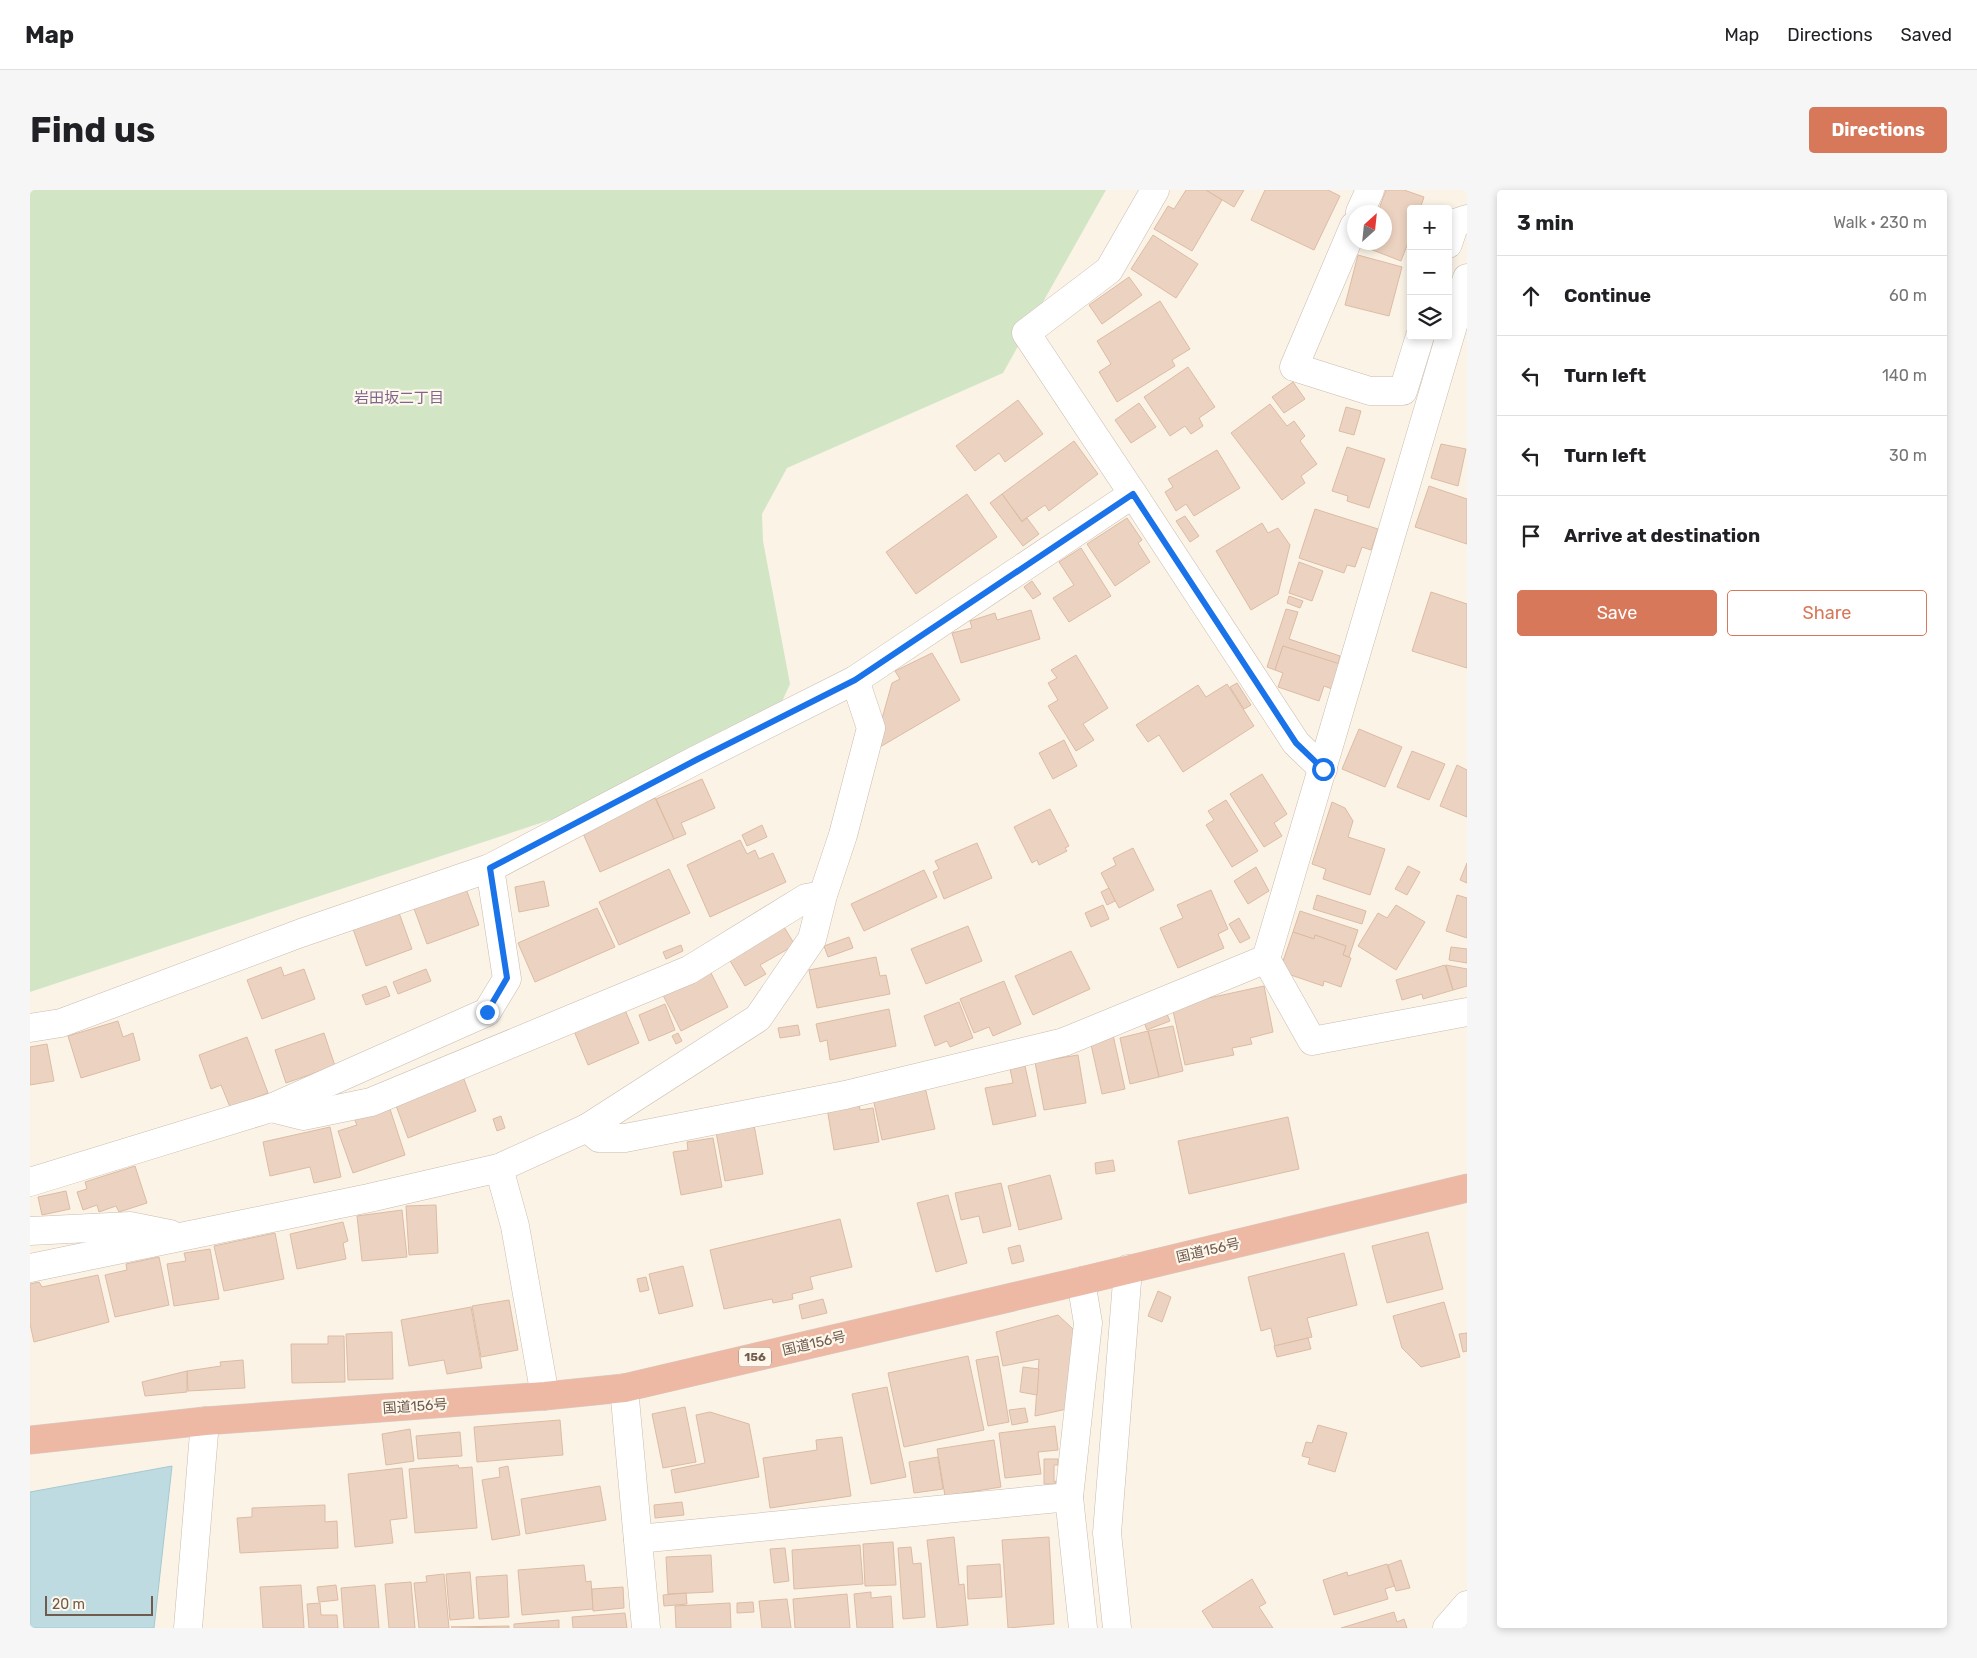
<!DOCTYPE html>
<html lang="en">
<head>
<meta charset="utf-8">
<style>
	body { margin:0; font-family:Rubik,"Noto Sans JP",sans-serif; background:#f6f6f6; color:#202124 }
	.controls { position:absolute; right:15px; top:15px; display:grid; overflow:hidden; border-radius:5px; box-shadow:0 2px 8px #0003 }
	.controls button { width:45px; height:45px; display:grid; place-items:center; padding:0; border:0; border-bottom:1px solid #e0e0e0; background:#fff; color:#202124; font:25px sans-serif }
	.compass { position:absolute; left:1317px; top:15px; width:45px; height:45px; border-radius:50%; background:#fff; box-shadow:0 2px 8px #0003; rotate:27deg }
	.scale { position:absolute; left:15px; bottom:12px; width:108px; box-sizing:border-box; padding-left:5px; border:2px solid #705b4e; border-top:0; font-size:14px; line-height:18px; white-space:nowrap; color:#705b4e; -webkit-text-stroke:4px #fdf7ec; paint-order:stroke }
	.stop { position:absolute; width:15px; height:15px; margin:-11px; border:4px solid #1a73e8; border-radius:50%; background:#fff }
	.stop.end { background:#1a73e8; border-color:#fff; box-shadow:0 1px 5px #0008 }
	.list { margin:0; padding:0; list-style:none }
	h2 { display:flex; justify-content:space-between; align-items:center; height:65px; margin:0; padding:0 20px; font-size:21px }
	h2 small { font-size:16px; font-weight:400; color:#757577 }
	.list li { display:grid; grid-template-columns:32px 1fr auto; gap:15px; align-items:center; box-sizing:border-box; height:80px; padding:0 20px; border-top:1px solid #e0e0e0 }
	.list b { display:block; font-size:19px; white-space:nowrap }
	.list em { font-size:16px; font-style:normal; color:#757577 }
	.actions { display:flex; gap:10px; padding:15px 20px }
	.actions a { flex:1; padding:11px 0; border:1px solid #d67859; border-radius:5px; text-align:center; font-size:18px; color:#d67859 }
	.actions .main { background:#d67859; color:#fff }
	.icon { flex:none; width:28px; height:28px; fill:none; stroke:currentColor; stroke-width:2; stroke-linecap:round; stroke-linejoin:round }
	.map { position:relative; flex:none; width:1437px; height:1438px; overflow:hidden; border-radius:5px }
	header { display:flex; align-items:center; gap:30px; box-sizing:border-box; height:70px; padding:0 25px; background:#fff; border-bottom:1px solid #e0e0e0 }
	header strong { font-size:24px }
	nav { display:flex; gap:28px; margin-inline-start:auto; font-size:18px }
	.intro { display:flex; align-items:center; justify-content:space-between; box-sizing:border-box; height:120px; padding:0 30px }
	h1 { margin:0; font-size:35px }
	.button { padding:12px 22px; border-radius:5px; background:#d67859; color:#fff; font-size:18px; font-weight:700 }
	main { display:flex; gap:30px; padding:0 30px }
	aside { flex:1; background:#fff; border-radius:5px; box-shadow:0 2px 8px #0003 }
	.map>svg:first-child { display:block }
	.green { fill:#d2e6c6 }
	.water { fill:#bddbe1; stroke:#a4c9d1 }
	.building { fill:#ecd3c1; stroke:#ddbba3 }
	.lines { fill:none; stroke-linecap:round; stroke-linejoin:round }
	.street-casing { stroke:#cabbae; stroke-width:29 }
	.highway-casing { stroke:#d7d1cd; stroke-width:29 }
	.street { stroke:#fff; stroke-width:28 }
	.highway { stroke:#edb9a4; stroke-width:28 }
	.route { stroke:#1a73e8; stroke-width:6 }
	.labels { text-anchor:middle; stroke-width:4.5; stroke-linejoin:round; paint-order:stroke }
	.shield { fill:#fdf7ec; stroke:#9a8a7d; stroke-width:1 }
	.shield-label { font-size:12px; font-weight:bold; fill:#705b4e }
	.street-label { font-size:14px; fill:#705b4e; stroke:#fdf7ec }
	.neighbourhood-label { font-size:15px; fill:#80668c; stroke:#fdf7ec }
</style>
</head>
<body>
<header>
<strong>Map</strong>
<nav><a>Map</a><a>Directions</a><a>Saved</a></nav>
</header>
<div class="intro"><h1>Find us</h1><a class="button">Directions</a></div>
<main>
<div class="map">
<svg width="1437" height="1438" viewBox="0 0 1437 1438">
	<rect width="100%" height="100%" fill="#faf3e6"/>
	<path class="green" d="M0 0H1076L973 183 757 278 732 324 733 351 760 494 738 542 692 573 0 802Z"/>
	<path class="water" d="M142 1276 124 1438H0V1302Z"/>
	<g class="building">
		<path d="M1156 0H1176L1192 10 1162 61 1124 39 1138 16 1144 19Z"/>
		<path d="M1176 0H1214L1204 17Z"/>
		<path d="M1235 0H1298L1310 6 1284 60 1221 30Z"/>
		<path d="M1356 0H1374L1394 7 1390 19H1381V45L1371 71 1340 59 1343 52H1354V22H1348Z"/>
		<path d="M1123 45 1168 74 1146 108 1101 79Z"/>
		<path d="M1328 65 1372 77 1359 126 1315 115Z"/>
		<path d="M1099 87 1112 105 1072 134 1059 115Z"/>
		<path d="M1130 111 1160 159 1142 170 1145 176 1087 212 1069 182 1081 174 1067 151Z"/>
		<path d="M1158 177 1185 217 1169 228 1173 236 1161 244 1155 236 1140 246 1114 207Z"/>
		<path d="M1263 192 1275 209 1254 223 1242 207Z"/>
		<path d="M988 210 1013 244 975 272 969 263 945 281 926 256Z"/>
		<path d="M1109 213 1126 237 1101 253 1085 230Z"/>
		<path d="M1240 214 1257 236 1264 231 1275 246 1270 251 1287 274 1271 286 1275 293 1252 310 1201 243Z"/>
		<path d="M1316 217 1331 221 1324 245 1309 241Z"/>
		<path d="M1044 251 1068 284 1019 321 1015 315 992 331 972 304Z"/>
		<path d="M1411 254 1436 259 1428 296 1401 288Z"/>
		<path d="M1317 257 1355 269 1339 318 1317 311 1318 306 1302 301Z"/>
		<path d="M1187 260 1210 298 1164 326 1156 314 1146 321 1135 302 1143 297 1138 289Z"/>
		<path d="M1399 296 1437 309V354L1385 337Z"/>
		<path d="M937 304 967 347 886 404 856 362Z"/>
		<path d="M972 304 992 332 997 328 1009 344 993 356 960 313Z"/>
		<path d="M1285 319 1348 339 1341 360 1332 357 1325 377 1317 375 1314 383 1269 368Z"/>
		<path d="M1155 326 1169 346 1160 352 1146 331Z"/>
		<path d="M1097 328 1112 350 1108 353 1120 372 1085 396 1057 354Z"/>
		<path d="M1232 333 1238 343 1248 338 1260 355 1248 404 1221 420 1186 361Z"/>
		<path d="M1051 358 1081 406 1039 432 1023 408 1044 395 1029 372Z"/>
		<path d="M1269 372 1293 381 1282 411 1259 403Z"/>
		<path d="M1002 391 1011 404 1003 409 994 397Z"/>
		<path d="M1401 402 1437 414V478L1382 461Z"/>
		<path d="M1259 406 1273 411 1270 418 1257 413Z"/>
		<path d="M1256 419 1268 422 1259 449 1310 466 1308 474 1253 456 1245 480 1237 477Z"/>
		<path d="M1001 420 1010 449 931 473 922 443 942 438 940 431 965 423 967 430Z"/>
		<path d="M1253 456 1310 474 1302 499 1294 496 1289 511 1248 497 1253 483 1245 480Z"/>
		<path d="M902 463 930 510 850 557 846 550 862 493 870 489 865 481Z"/>
		<path d="M1046 465 1078 518 1053 534 1064 550 1046 561 1018 516 1028 510 1018 493 1027 488 1021 480Z"/>
		<path d="M1207 493 1221 515 1214 519 1200 497Z"/>
		<path d="M1197 494 1224 536 1153 582 1129 545 1118 552 1106 535 1168 495 1176 507Z"/>
		<path d="M1329 539 1372 557 1355 597 1312 579Z"/>
		<path d="M1034 550 1047 576 1023 589 1009 563Z"/>
		<path d="M1382 561 1415 574 1399 610 1367 597Z"/>
		<path d="M1427 575 1437 580V627L1410 616Z"/>
		<path d="M1232 584 1257 624 1244 633 1252 646 1234 657 1200 604Z"/>
		<path d="M672 589 685 618 651 633 656 644 644 649 626 609Z"/>
		<path d="M625 608 644 649 570 682 552 641Z"/>
		<path d="M1196 610 1228 661 1202 677 1176 635 1184 630 1178 621Z"/>
		<path d="M1302 612 1315 618 1323 631 1318 647 1355 659 1340 705 1293 689 1296 679 1282 674Z"/>
		<path d="M1020 619 1039 656 1035 658 1037 661 1009 675 1007 670 1002 673 984 637Z"/>
		<path d="M732 635 737 647 717 656 712 645Z"/>
		<path d="M710 650 717 664 725 660 729 669 743 663 756 692 680 727 657 675Z"/>
		<path d="M947 653 962 688 914 709 903 682 909 679 905 671Z"/>
		<path d="M1103 658 1124 700 1089 718 1071 683 1086 675 1083 668Z"/>
		<path d="M1437 673V693L1430 690Z"/>
		<path d="M1378 676 1390 682 1377 705 1365 699Z"/>
		<path d="M1226 677 1239 701 1218 714 1204 691Z"/>
		<path d="M639 679 660 723 589 755 569 712Z"/>
		<path d="M894 680 907 707 834 741 821 714Z"/>
		<path d="M514 691 519 716 489 722 485 697Z"/>
		<path d="M434 693 449 735 397 754 382 713Z"/>
		<path d="M1079 698 1085 711 1077 715 1071 702Z"/>
		<path d="M1181 700 1198 739 1188 744 1194 758 1148 778 1130 738 1153 728 1147 715Z"/>
		<path d="M1287 705 1336 721 1332 734 1283 719Z"/>
		<path d="M1427 705 1437 708V748L1416 741Z"/>
		<path d="M1073 715 1079 729 1061 737 1055 723Z"/>
		<path d="M1366 715 1395 732 1366 780 1328 756 1348 723 1357 728Z"/>
		<path d="M567 718 585 757 505 792 488 753Z"/>
		<path d="M368 720 382 759 336 776 322 736Z"/>
		<path d="M1270 721 1328 740 1319 767 1313 765 1316 756 1285 745 1284 749 1263 742Z"/>
		<path d="M1209 728 1220 748 1210 753 1199 734Z"/>
		<path d="M938 736 952 771 896 794 881 759Z"/>
		<path d="M754 737 765 755 730 775 736 784 715 796 699 769Z"/>
		<path d="M1263 742 1284 749 1285 745 1316 756 1313 765 1321 768 1311 797 1294 791 1293 796 1255 783 1251 777Z"/>
		<path d="M819 747 823 758 798 767 794 756Z"/>
		<path d="M651 755 653 761 636 769 633 762Z"/>
		<path d="M1421 757 1437 759V773L1419 770Z"/>
		<path d="M1041 761 1060 799 1003 825 985 786Z"/>
		<path d="M846 767 850 786 856 785 860 804 787 818 779 780Z"/>
		<path d="M1415 775 1423 800 1393 809 1392 804 1372 810 1366 790Z"/>
		<path d="M1416 775 1437 779V796L1423 800Z"/>
		<path d="M251 777 254 786 274 779 285 809 232 829 217 790Z"/>
		<path d="M396 779 401 791 368 804 363 792Z"/>
		<path d="M680 781 698 817 651 841 633 805Z"/>
		<path d="M974 791 991 834 963 846 959 837 944 843 930 809Z"/>
		<path d="M356 796 360 806 336 815 332 805Z"/>
		<path d="M1234 796 1243 842 1220 848 1222 854 1202 858 1204 865 1155 875 1142 816Z"/>
		<path d="M929 812 943 848 920 857 917 851 905 856 894 826Z"/>
		<path d="M635 814 645 840 619 851 609 825Z"/>
		<path d="M859 819 866 856 800 870 797 850 790 852 786 834Z"/>
		<path d="M595 820 609 853 558 875 544 841Z"/>
		<path d="M1136 822 1140 831 1117 840 1114 832Z"/>
		<path d="M88 831 93 847 103 843 110 870 51 888 38 846Z"/>
		<path d="M768 835 770 845 750 848 748 838Z"/>
		<path d="M1143 836 1153 881 1129 887 1118 841Z"/>
		<path d="M1118 841 1129 887 1100 894 1090 848Z"/>
		<path d="M294 843 305 876 256 893 245 860Z"/>
		<path d="M648 843 652 851 646 854 642 846Z"/>
		<path d="M1083 845 1095 899 1072 904 1060 850Z"/>
		<path d="M217 847 238 903 200 917 191 895 181 899 169 865Z"/>
		<path d="M17 854 24 891 0 895V857Z"/>
		<path d="M1048 865 1056 913 1014 920 1005 872Z"/>
		<path d="M995 876 1006 926 963 935 955 898 983 893 980 879Z"/>
		<path d="M432 884 446 921 378 948 364 910Z"/>
		<path d="M895 897 905 939 852 950 843 908Z"/>
		<path d="M829 912 830 920 843 918 849 952 804 960 797 918Z"/>
		<path d="M358 913 375 965 323 983 308 941 327 935 323 926Z"/>
		<path d="M471 926 475 938 467 941 463 929Z"/>
		<path d="M1258 927 1269 979 1159 1004 1148 951Z"/>
		<path d="M724 935 733 984 695 991 686 942Z"/>
		<path d="M300 937 311 987 284 993 280 977 240 986 233 952Z"/>
		<path d="M683 948 692 997 651 1005 643 962 658 960 657 952Z"/>
		<path d="M1083 970 1085 981 1066 984 1065 973Z"/>
		<path d="M105 976 117 1013 89 1022 86 1016 69 1022 67 1015 53 1020 47 1002 57 999 55 992Z"/>
		<path d="M1020 985 1032 1029 989 1040 978 996Z"/>
		<path d="M971 993 981 1036 953 1043 949 1026 931 1030 925 1003Z"/>
		<path d="M36 1001 40 1019 12 1025 8 1007Z"/>
		<path d="M918 1005 937 1073 906 1082 887 1013Z"/>
		<path d="M406 1015 408 1063 379 1065 376 1016Z"/>
		<path d="M372 1020 377 1067 332 1071 327 1026Z"/>
		<path d="M810 1029 822 1077 780 1087 783 1099 762 1104 763 1109 743 1113 742 1109 694 1119 680 1060Z"/>
		<path d="M313 1032 318 1051 313 1053 316 1069 267 1079 260 1044Z"/>
		<path d="M1398 1042 1413 1099 1357 1113 1342 1056Z"/>
		<path d="M245 1043 254 1089 194 1101 184 1056Z"/>
		<path d="M990 1055 994 1071 982 1074 978 1058Z"/>
		<path d="M180 1059 189 1109 144 1116 137 1074 156 1071 154 1063Z"/>
		<path d="M1314 1063 1327 1115 1277 1128 1282 1147 1245 1156 1241 1138 1231 1141 1218 1087Z"/>
		<path d="M129 1067 139 1115 85 1127 75 1085 97 1080 96 1074Z"/>
		<path d="M653 1076 663 1116 629 1124 619 1084Z"/>
		<path d="M68 1085 79 1132 4 1152 0 1134V1094L9 1092 12 1097Z"/>
		<path d="M616 1087 619 1100 610 1102 607 1089Z"/>
		<path d="M1128 1101 1141 1107 1132 1132 1118 1126Z"/>
		<path d="M793 1109 797 1123 772 1129 769 1115Z"/>
		<path d="M479 1110 488 1160 451 1167 442 1116Z"/>
		<path d="M1414 1112 1430 1167 1391 1177 1372 1158 1363 1126Z"/>
		<path d="M441 1117 452 1178 417 1184 414 1170 379 1176 371 1130Z"/>
		<path d="M1028 1125 1044 1140 1037 1219 1005 1226 1009 1169 973 1176 966 1142Z"/>
		<path d="M362 1142 363 1189 318 1190 316 1144Z"/>
		<path d="M1437 1143V1161L1433 1162 1429 1144Z"/>
		<path d="M298 1146H314L315 1192 262 1193 261 1154H298Z"/>
		<path d="M1278 1148 1281 1159 1247 1167 1244 1156Z"/>
		<path d="M938 1166 954 1240 874 1257 858 1183Z"/>
		<path d="M968 1166 979 1232 958 1236 946 1170Z"/>
		<path d="M213 1170 215 1198 158 1201 157 1181 191 1176 190 1172Z"/>
		<path d="M993 1177 1009 1179 1007 1205 990 1202Z"/>
		<path d="M157 1181V1202L115 1206 112 1192Z"/>
		<path d="M857 1197 876 1287 841 1294 822 1204Z"/>
		<path d="M655 1217 666 1272 633 1278 622 1224Z"/>
		<path d="M995 1218 998 1232 982 1235 979 1220Z"/>
		<path d="M680 1222 719 1234 729 1287 645 1303 641 1280 675 1273 666 1225Z"/>
		<path d="M530 1230 533 1265 447 1272 444 1237Z"/>
		<path d="M1288 1235 1317 1243 1305 1282 1278 1274 1280 1268 1272 1266 1276 1252 1282 1253Z"/>
		<path d="M1025 1236 1028 1260 1008 1262 1011 1284 975 1288 969 1243Z"/>
		<path d="M380 1239 384 1271 356 1275 352 1244Z"/>
		<path d="M430 1242 432 1266 388 1269 386 1246Z"/>
		<path d="M812 1247 821 1306 740 1318 733 1268 787 1260 786 1250Z"/>
		<path d="M964 1250 971 1297 915 1306 907 1259Z"/>
		<path d="M908 1267 913 1299 884 1303 879 1272Z"/>
		<path d="M1014 1269H1028V1275H1024V1292L1026 1291V1294H1014Z"/>
		<path d="M428 1275 429 1278 442 1277 447 1338 385 1343 379 1279Z"/>
		<path d="M478 1276 490 1345 462 1350 452 1290 470 1287 469 1278Z"/>
		<path d="M372 1278 377 1328 360 1330 363 1353 325 1357 318 1284Z"/>
		<path d="M570 1296 576 1330 496 1344 491 1309Z"/>
		<path d="M652 1312 654 1325 625 1328 624 1315Z"/>
		<path d="M295 1315V1332L307 1331 308 1358 210 1363 207 1328 222 1327V1318Z"/>
		<path d="M924 1347 929 1395 934 1394 938 1435 907 1438 897 1350Z"/>
		<path d="M1019 1347 1024 1434 978 1438 972 1350Z"/>
		<path d="M863 1352 866 1395 835 1396 833 1354Z"/>
		<path d="M830 1355 833 1394 764 1399 762 1360Z"/>
		<path d="M881 1357 883 1374 891 1373 895 1427 873 1429 868 1358Z"/>
		<path d="M755 1358 759 1391 744 1393 740 1359Z"/>
		<path d="M681 1365 683 1402 638 1404 636 1367Z"/>
		<path d="M1371 1370 1380 1398 1366 1401 1358 1375Z"/>
		<path d="M970 1374 972 1407 938 1409 937 1376Z"/>
		<path d="M1357 1374 1364 1396 1355 1399 1358 1409 1304 1425 1293 1390 1317 1382 1318 1386Z"/>
		<path d="M554 1375 556 1392 561 1391 563 1419 492 1425 488 1380Z"/>
		<path d="M440 1382 444 1428 420 1430 416 1384Z"/>
		<path d="M414 1384 419 1438H389L384 1393 397 1392 396 1386Z"/>
		<path d="M477 1385 479 1427 449 1429 446 1387Z"/>
		<path d="M1222 1389 1236 1413 1229 1417 1243 1438H1183L1172 1421Z"/>
		<path d="M381 1392 385 1438H359L355 1394Z"/>
		<path d="M271 1395 274 1438H233L230 1397Z"/>
		<path d="M306 1395 308 1410 289 1412 287 1397Z"/>
		<path d="M345 1395 349 1438H314L311 1398Z"/>
		<path d="M593 1397 594 1418 563 1421 562 1399Z"/>
		<path d="M841 1402V1408L861 1406 863 1438H827L824 1404Z"/>
		<path d="M656 1403 657 1414 634 1416 633 1405Z"/>
		<path d="M817 1404 820 1438H765L763 1409Z"/>
		<path d="M757 1409 761 1438H732L729 1411Z"/>
		<path d="M723 1412 724 1422 707 1423V1413Z"/>
		<path d="M290 1413 291 1425H307L308 1438H279L277 1414Z"/>
		<path d="M700 1413 701 1438H646L645 1416Z"/>
		<path d="M1364 1422 1367 1432 1374 1429 1377 1438H1311Z"/>
		<path d="M595 1423 597 1438H543L542 1427Z"/>
		<path d="M529 1430V1438H484V1434Z"/>
		<path d="M479 1436V1438L421 1437Z"/>
	</g>
	<g class="lines">
		<defs>
			<g id="street">
				<path d="M1330 22 1340 0"/>
				<path d="M1324 36 1264 177 1340 201H1373L1390 146"/>
				<path d="M1418 54 1425 33 1437 29"/>
				<path d="M1103 304 1266 553 1293 579"/>
				<path d="M1236 769 1437 88"/>
				<path d="M0 838 31 833 271 743 460 678 666 570 825 490 1103 304 996 143 1079 80 1125 0"/>
				<path d="M241 918 273 926 341 912 659 780 776 708 793 705"/>
				<path d="M557 938 569 948H595L815 905 1034 852 1236 769 1282 851 1437 822"/>
				<path d="M469 978 485 1036 515 1206"/>
				<path d="M0 992 241 918 457 822 477 789 460 678"/>
				<path d="M0 1041 100 1036 140 1044"/>
				<path d="M0 1078 339 1008 469 978 557 938 728 828 782 749 793 705 813 645 841 538 825 490"/>
				<path d="M1051 1091 1058 1133 1039 1307 1053 1438"/>
				<path d="M594 1198 616 1438"/>
				<path d="M608 1349 1039 1307"/>
				<path d="M158 1438 175 1231"/>
				<path d="M1087 1438 1077 1343 1098 1079"/>
				<path d="M1417 1438 1437 1415"/>
			</g>
			<path id="highway" d="M0 1250 175 1231 515 1206 594 1198 1051 1091 1437 998"/>
		</defs>
		<use href="#street" class="street-casing"/>
		<use href="#highway" class="highway-casing"/>
		<use href="#street" class="street"/>
		<use href="#highway" class="highway"/>
	</g>
	<g class="lines">
		<path class="route" d="M457 822 477 788 460 678 666 570 825 490 1103 304 1266 553 1293 579"/>
	</g>
	<g class="labels">
		<rect class="shield" x="709" y="1157.5" width="32" height="19" rx="4"/>
		<g class="shield-label">
			<text x="725" y="1171">156</text>
		</g>
		<g class="street-label">
			<text transform="translate(1178 1060) rotate(-13)" y="5">国道156号</text>
			<text transform="translate(784 1153) rotate(-13)" y="5">国道156号</text>
			<text transform="translate(385 1216) rotate(-4)" y="5">国道156号</text>
		</g>
		<g class="neighbourhood-label">
			<text x="369" y="213">岩田坂二丁目</text>
		</g>
	</g>
</svg>
<div class="controls">
<button>+</button>
<button>−</button>
<button><svg class="icon" aria-label="layers" viewBox="0 0 24 24"><path d="M12 4l9 5-9 5-9-5zM3 14l9 5 9-5"/></svg></button>
</div>
<svg class="compass" viewBox="-18 -18 36 36"><path d="M0-13l5 13h-10z" fill="#e53935"/><path d="M0 13l5-13h-10z" fill="#757577"/></svg>
<div class="scale">20 m</div>
<div class="stop" style="left:1293px;top:579px"></div>
<div class="stop end" style="left:457px;top:822px"></div>
</div>
<aside>
<h2>3 min<small>Walk · 230 m</small></h2>
<ul class="list">
<li><svg class="icon" aria-label="ahead" viewBox="0 0 24 24"><path d="M12 20V5M6 11l6-6 6 6"/></svg><div><b>Continue</b></div><em>60 m</em></li>
<li><svg class="icon" aria-label="left" viewBox="0 0 24 24"><path d="M17 20v-9H6M10 6l-5 5 5 5"/></svg><div><b>Turn left</b></div><em>140 m</em></li>
<li><svg class="icon" aria-label="left" viewBox="0 0 24 24"><path d="M17 20v-9H6M10 6l-5 5 5 5"/></svg><div><b>Turn left</b></div><em>30 m</em></li>
<li><svg class="icon" aria-label="arrive" viewBox="0 0 24 24"><path d="M6 21V4h12l-3 4 3 4H6"/></svg><div><b>Arrive at destination</b></div></li>
</ul>
<div class="actions"><a class="main">Save</a><a>Share</a></div>
</aside>
</main>
</body>
</html>
